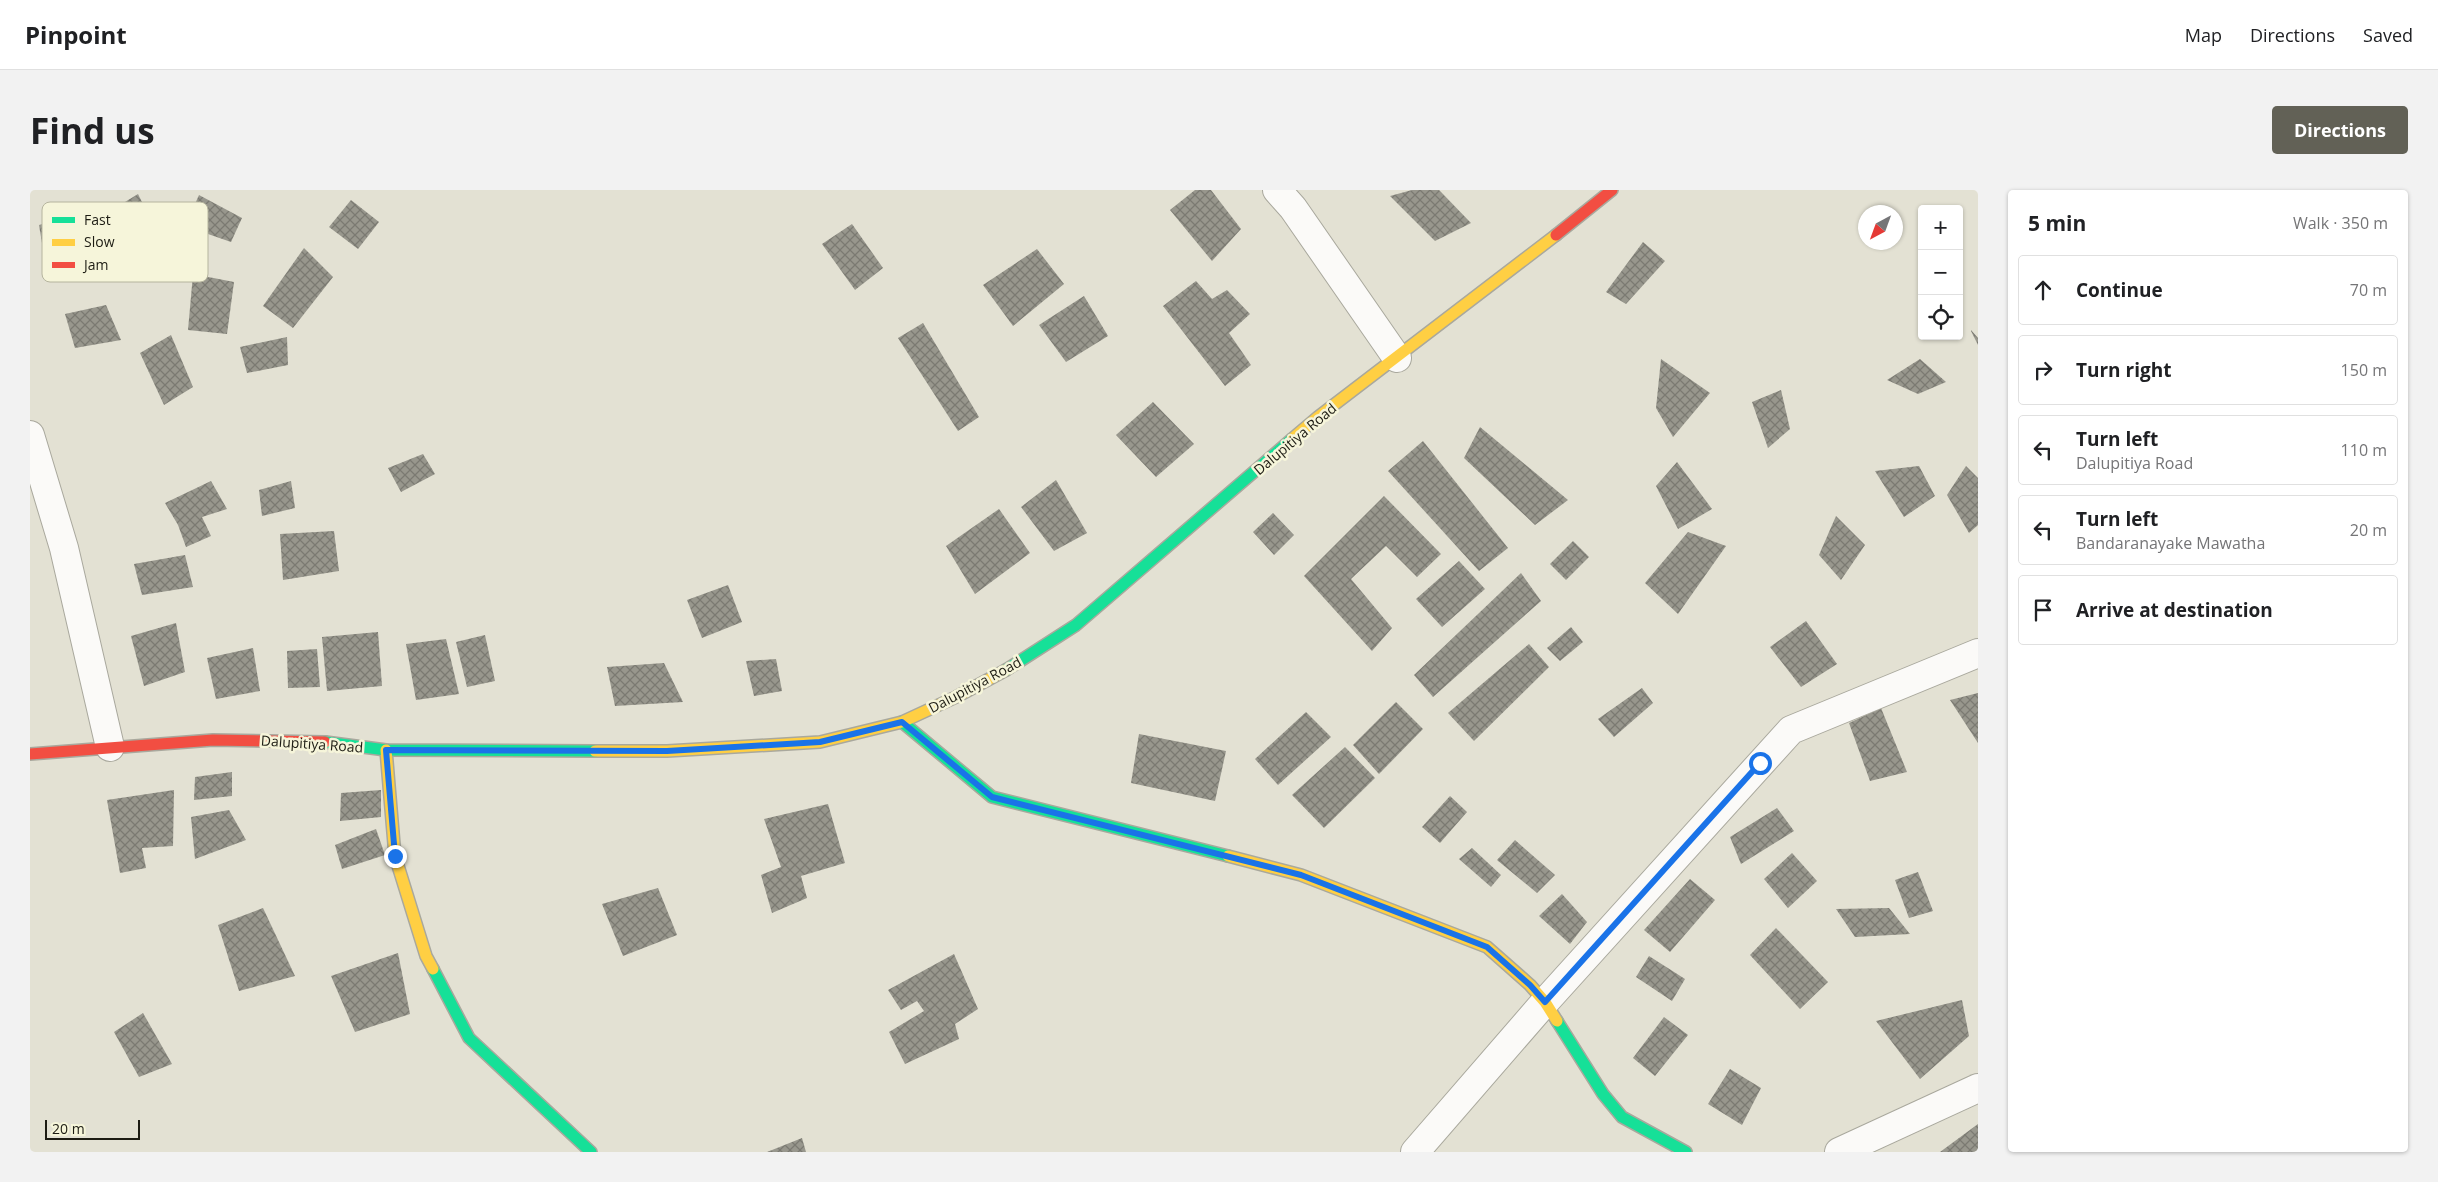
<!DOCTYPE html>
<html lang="en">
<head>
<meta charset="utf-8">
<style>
	body { margin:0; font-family:"Open Sans",sans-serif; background:#f2f2f2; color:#202124 }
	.controls { position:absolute; right:15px; top:15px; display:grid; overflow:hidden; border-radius:5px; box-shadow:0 1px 4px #0004 }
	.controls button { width:45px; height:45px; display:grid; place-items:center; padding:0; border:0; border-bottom:1px solid #e0e0e0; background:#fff; color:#202124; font:25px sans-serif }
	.compass { position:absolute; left:1828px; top:15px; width:45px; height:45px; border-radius:50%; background:#fff; box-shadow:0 1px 4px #0004; rotate:221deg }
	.scale { position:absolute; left:15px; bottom:12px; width:95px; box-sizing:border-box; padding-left:5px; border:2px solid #1d1c13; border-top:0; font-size:14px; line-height:18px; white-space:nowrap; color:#1d1c13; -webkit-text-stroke:4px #f6f5da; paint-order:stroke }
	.stop { position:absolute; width:15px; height:15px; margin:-11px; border:4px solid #1a73e8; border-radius:50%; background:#fff }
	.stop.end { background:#1a73e8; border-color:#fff; box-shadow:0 1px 5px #0008 }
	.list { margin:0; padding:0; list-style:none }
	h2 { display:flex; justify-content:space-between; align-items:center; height:65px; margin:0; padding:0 20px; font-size:21px }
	h2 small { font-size:16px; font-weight:400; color:#757577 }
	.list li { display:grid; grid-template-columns:32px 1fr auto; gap:15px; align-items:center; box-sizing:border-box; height:70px; margin:0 10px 10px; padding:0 10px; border:1px solid #e0e0e0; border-radius:5px }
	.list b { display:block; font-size:19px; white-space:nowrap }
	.list p { margin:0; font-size:16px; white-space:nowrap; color:#757577 }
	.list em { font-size:16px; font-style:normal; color:#757577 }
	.icon { flex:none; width:28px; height:28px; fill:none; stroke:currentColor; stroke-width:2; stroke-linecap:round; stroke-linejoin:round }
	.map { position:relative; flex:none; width:1948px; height:962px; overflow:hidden; border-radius:5px }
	header { display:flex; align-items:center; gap:30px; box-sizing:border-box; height:70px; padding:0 25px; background:#fff; border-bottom:1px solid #e0e0e0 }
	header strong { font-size:24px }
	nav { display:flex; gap:28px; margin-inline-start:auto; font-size:18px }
	.intro { display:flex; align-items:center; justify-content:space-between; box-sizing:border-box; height:120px; padding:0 30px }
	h1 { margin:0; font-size:35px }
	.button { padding:12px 22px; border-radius:5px; background:#626156; color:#fff; font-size:18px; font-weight:700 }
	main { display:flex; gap:30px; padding:0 30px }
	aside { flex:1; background:#fff; border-radius:5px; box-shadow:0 1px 4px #0004 }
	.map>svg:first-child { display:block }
	.building { fill:url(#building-cross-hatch) }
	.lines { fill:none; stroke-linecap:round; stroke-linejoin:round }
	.street-casing { stroke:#a9a89d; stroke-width:30 }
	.fast-casing { stroke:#a9a89d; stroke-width:14 }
	.slow-casing { stroke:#a9a89d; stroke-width:14 }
	.jam-casing { stroke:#a9a89d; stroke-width:14 }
	.street { stroke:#fbfaf8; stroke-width:28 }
	.fast { stroke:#16e098; stroke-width:11 }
	.slow { stroke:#ffcf43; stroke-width:11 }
	.jam { stroke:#f24e42; stroke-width:11 }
	.route { stroke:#1a73e8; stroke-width:6 }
	.labels { text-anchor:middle; stroke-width:5; stroke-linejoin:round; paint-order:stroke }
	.street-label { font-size:14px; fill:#1d1c13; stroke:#f6f5da }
	.key { fill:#f6f5da; stroke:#b5b49e; stroke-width:1 }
	.key-label { font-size:14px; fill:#1d1c13 }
</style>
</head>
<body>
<header>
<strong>Pinpoint</strong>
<nav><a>Map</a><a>Directions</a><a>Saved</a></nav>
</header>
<div class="intro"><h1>Find us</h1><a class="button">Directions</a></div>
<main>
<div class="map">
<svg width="1948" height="962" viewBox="0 0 1948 962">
	<defs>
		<pattern id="building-cross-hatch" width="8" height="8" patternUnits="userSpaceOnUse" patternTransform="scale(1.25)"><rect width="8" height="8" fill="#98978d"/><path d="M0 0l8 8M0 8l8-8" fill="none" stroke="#7b7a72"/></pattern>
	</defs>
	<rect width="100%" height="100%" fill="#e3e1d3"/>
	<g class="building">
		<path d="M1165 0H1181L1211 39 1182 71 1140 20Z"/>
		<path d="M1382 0H1409L1441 33 1405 51 1360 6Z"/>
		<path d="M108 4 130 49 93 60 77 23Z"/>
		<path d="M169 5 212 28 201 52 155 36Z"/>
		<path d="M321 10 349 32 328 59 299 37Z"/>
		<path d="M64 18 79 59 16 77 9 35Z"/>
		<path d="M822 34 853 78 825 100 792 54Z"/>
		<path d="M1613 52 1635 71 1596 114 1576 102Z"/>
		<path d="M274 58 303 87 263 138 233 116Z"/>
		<path d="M1007 59 1034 94 983 136 953 95Z"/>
		<path d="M163 84 204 92 197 144 158 140Z"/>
		<path d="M1166 91 1182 109 1197 100 1220 124 1199 143 1221 175 1195 196 1133 116Z"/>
		<path d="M1054 106 1078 146 1036 172 1009 135Z"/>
		<path d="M76 115 91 150 45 158 35 124Z"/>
		<path d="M893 133 949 227 928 241 868 148Z"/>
		<path d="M1941 140 1948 148V155L1941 141Z"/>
		<path d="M141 145 163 197 134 215 110 163Z"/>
		<path d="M257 147 258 175 217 183 210 157Z"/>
		<path d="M1631 169 1680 203 1643 247 1626 218Z"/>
		<path d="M1890 169 1916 192 1888 204 1857 190Z"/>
		<path d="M1751 200 1760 239 1738 258 1722 212Z"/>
		<path d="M1123 212 1164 254 1126 287 1086 245Z"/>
		<path d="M1450 237 1538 310 1505 335 1434 268Z"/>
		<path d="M1393 251 1478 358 1449 381 1358 281Z"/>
		<path d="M393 264 405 284 371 302 358 278Z"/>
		<path d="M1647 272 1682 319 1648 339 1626 296Z"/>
		<path d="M1889 276 1905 306 1874 327 1845 281Z"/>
		<path d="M1936 276 1948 288V335L1939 343 1917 305Z"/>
		<path d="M1026 290 1057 343 1024 361 991 317Z"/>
		<path d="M181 291 197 319 172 327 181 346 156 357 148 335 135 313Z"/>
		<path d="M261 291 265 318 232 326 229 300Z"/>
		<path d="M1354 306 1411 364 1387 387 1356 356 1321 389 1362 438 1342 461 1274 386Z"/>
		<path d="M969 319 1000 363 945 404 916 356Z"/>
		<path d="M1243 323 1264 345 1244 365 1223 342Z"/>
		<path d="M1806 326 1835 355 1811 390 1789 365Z"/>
		<path d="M304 341 309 381 253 390 250 344Z"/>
		<path d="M1658 342 1696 356 1648 424 1615 393Z"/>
		<path d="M1543 351 1559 367 1536 390 1520 374Z"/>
		<path d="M155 365 163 397 112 405 104 374Z"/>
		<path d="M1429 371 1455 399 1412 437 1386 409Z"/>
		<path d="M1491 383 1511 411 1403 507 1384 485Z"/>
		<path d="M698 395 712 432 672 448 657 410Z"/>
		<path d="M1776 431 1807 474 1771 497 1740 457Z"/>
		<path d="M146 433 155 482 114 496 101 446Z"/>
		<path d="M1541 437 1553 452 1530 471 1517 458Z"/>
		<path d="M348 442 352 496 297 501 292 447Z"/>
		<path d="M455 445 465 491 437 497 426 452Z"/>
		<path d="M416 449 429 504 386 510 376 454Z"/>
		<path d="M1499 454 1519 477 1444 551 1418 523Z"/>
		<path d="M223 458 230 501 186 509 177 468Z"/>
		<path d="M287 459 290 497 258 498 257 461Z"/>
		<path d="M746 469 752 501 724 506 716 471Z"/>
		<path d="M634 473 653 512 585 516 577 477Z"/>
		<path d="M1612 498 1623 513 1584 547 1568 529Z"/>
		<path d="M1948 503V553L1920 510Z"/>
		<path d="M1366 512 1393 539 1349 584 1323 555Z"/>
		<path d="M1851 518 1877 582 1840 591 1819 533Z"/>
		<path d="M1276 522 1301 547 1248 595 1225 569Z"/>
		<path d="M1109 544 1196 561 1185 611 1101 593Z"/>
		<path d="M1315 557 1345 588 1294 638 1262 605Z"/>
		<path d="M202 582V606L164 610 165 587Z"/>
		<path d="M144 600 143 656 112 658 116 678 90 683 77 610Z"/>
		<path d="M351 600V627L310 631 311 603Z"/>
		<path d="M1420 606 1437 622 1410 653 1392 637Z"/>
		<path d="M798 614 815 673 771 686 777 708 742 723 731 685 751 677 734 629Z"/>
		<path d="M1747 618 1764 641 1711 674 1700 647Z"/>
		<path d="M199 620 216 650 165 669 161 627Z"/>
		<path d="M346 639 355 665 312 679 305 655Z"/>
		<path d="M1485 650 1525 685 1507 703 1467 670Z"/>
		<path d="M1442 658 1471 685 1461 697 1429 669Z"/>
		<path d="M1762 663 1787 691 1758 718 1734 689Z"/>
		<path d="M1888 682 1903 721 1879 728 1865 690Z"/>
		<path d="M1660 689 1685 710 1640 762 1614 740Z"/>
		<path d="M628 698 647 745 593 766 572 714Z"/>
		<path d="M1532 704 1557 732 1540 754 1509 726Z"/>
		<path d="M233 718 265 786 209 801 188 735Z"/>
		<path d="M1859 718 1880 744 1825 747 1806 719Z"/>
		<path d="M1746 738 1798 792 1770 819 1720 765Z"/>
		<path d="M368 763 380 824 325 842 301 786Z"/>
		<path d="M924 764 948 819 925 834 929 849 875 874 859 842 894 821 887 811 871 820 858 800Z"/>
		<path d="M1619 766 1655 789 1642 811 1606 787Z"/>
		<path d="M1932 810 1939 846 1890 889 1846 831Z"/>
		<path d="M113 823 142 874 109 887 84 842Z"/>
		<path d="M1634 827 1658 845 1625 886 1603 868Z"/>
		<path d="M1700 879 1731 898 1712 935 1678 914Z"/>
		<path d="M1948 934V962H1910Z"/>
		<path d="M772 948 776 962H737Z"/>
	</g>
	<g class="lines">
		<defs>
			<g id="street">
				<path d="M1247 0 1263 18 1367 168"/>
				<path d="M0 245 34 358 80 557"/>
				<path d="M1385 962 1515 812 1761 540 1948 463"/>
				<path d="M1809 962 1948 898"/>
			</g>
			<g id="fast">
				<path d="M976 480 1046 435 1262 249"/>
				<path d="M872 532 962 607 1198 666"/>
				<path d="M295 552 356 560 565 561"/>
				<path d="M403 779 439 848 561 962"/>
				<path d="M1527 831 1573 904 1592 927 1656 962"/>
			</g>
			<g id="slow">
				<path d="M1262 249 1288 227 1526 45"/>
				<path d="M356 560 365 666 396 766 403 779"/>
				<path d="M565 561H637L790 552 872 532 926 507 976 480"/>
				<path d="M1198 666 1271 685 1457 757 1500 795 1515 812 1527 831"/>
			</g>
			<g id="jam">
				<path d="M1526 45 1582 0"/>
				<path d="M0 564 183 550 295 552"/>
			</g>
		</defs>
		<use href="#street" class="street-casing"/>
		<use href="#fast" class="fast-casing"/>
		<use href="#slow" class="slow-casing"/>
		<use href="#jam" class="jam-casing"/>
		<use href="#street" class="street"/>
		<use href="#fast" class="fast"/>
		<use href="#slow" class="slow"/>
		<use href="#jam" class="jam"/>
	</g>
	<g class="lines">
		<path class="route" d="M365 666 356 560 637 561 790 552 872 532 962 607 1271 685 1457 757 1500 795 1515 812 1730 573"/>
	</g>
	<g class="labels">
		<g class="street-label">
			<text transform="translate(1265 249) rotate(-40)" y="5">Dalupitiya Road</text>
			<text transform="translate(945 495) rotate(-28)" y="5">Dalupitiya Road</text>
			<text transform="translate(282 554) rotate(4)" y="5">Dalupitiya Road</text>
		</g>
	</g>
	<rect x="12" y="12" width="166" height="80" rx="8" class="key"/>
	<rect x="22" y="27" width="23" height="6" fill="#16e098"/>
	<rect x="22" y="49" width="23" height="7" fill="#ffcf43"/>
	<rect x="22" y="72" width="23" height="6" fill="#f24e42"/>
	<g class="key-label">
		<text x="54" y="35">Fast</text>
		<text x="54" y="57">Slow</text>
		<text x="54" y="80">Jam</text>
	</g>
</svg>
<div class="controls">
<button>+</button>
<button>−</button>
<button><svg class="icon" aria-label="locate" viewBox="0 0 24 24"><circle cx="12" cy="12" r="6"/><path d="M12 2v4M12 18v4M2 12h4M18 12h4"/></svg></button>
</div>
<svg class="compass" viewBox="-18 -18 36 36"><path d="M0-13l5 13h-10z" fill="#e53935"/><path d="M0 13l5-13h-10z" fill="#757577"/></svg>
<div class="scale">20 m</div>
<div class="stop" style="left:1730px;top:573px"></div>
<div class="stop end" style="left:365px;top:666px"></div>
</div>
<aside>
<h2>5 min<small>Walk · 350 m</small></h2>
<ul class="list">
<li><svg class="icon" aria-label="ahead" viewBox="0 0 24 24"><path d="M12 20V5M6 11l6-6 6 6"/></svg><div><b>Continue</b></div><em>70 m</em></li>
<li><svg class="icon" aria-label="right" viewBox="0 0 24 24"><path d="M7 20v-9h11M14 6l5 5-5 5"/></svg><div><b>Turn right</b></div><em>150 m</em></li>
<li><svg class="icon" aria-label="left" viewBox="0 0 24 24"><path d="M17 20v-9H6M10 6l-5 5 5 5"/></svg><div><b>Turn left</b><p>Dalupitiya Road</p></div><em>110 m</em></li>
<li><svg class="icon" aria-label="left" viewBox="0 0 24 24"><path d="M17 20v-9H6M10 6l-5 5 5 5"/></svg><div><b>Turn left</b><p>Bandaranayake Mawatha</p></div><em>20 m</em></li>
<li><svg class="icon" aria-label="arrive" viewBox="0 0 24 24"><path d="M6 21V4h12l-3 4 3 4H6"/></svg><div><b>Arrive at destination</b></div></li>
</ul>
</aside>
</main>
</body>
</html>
